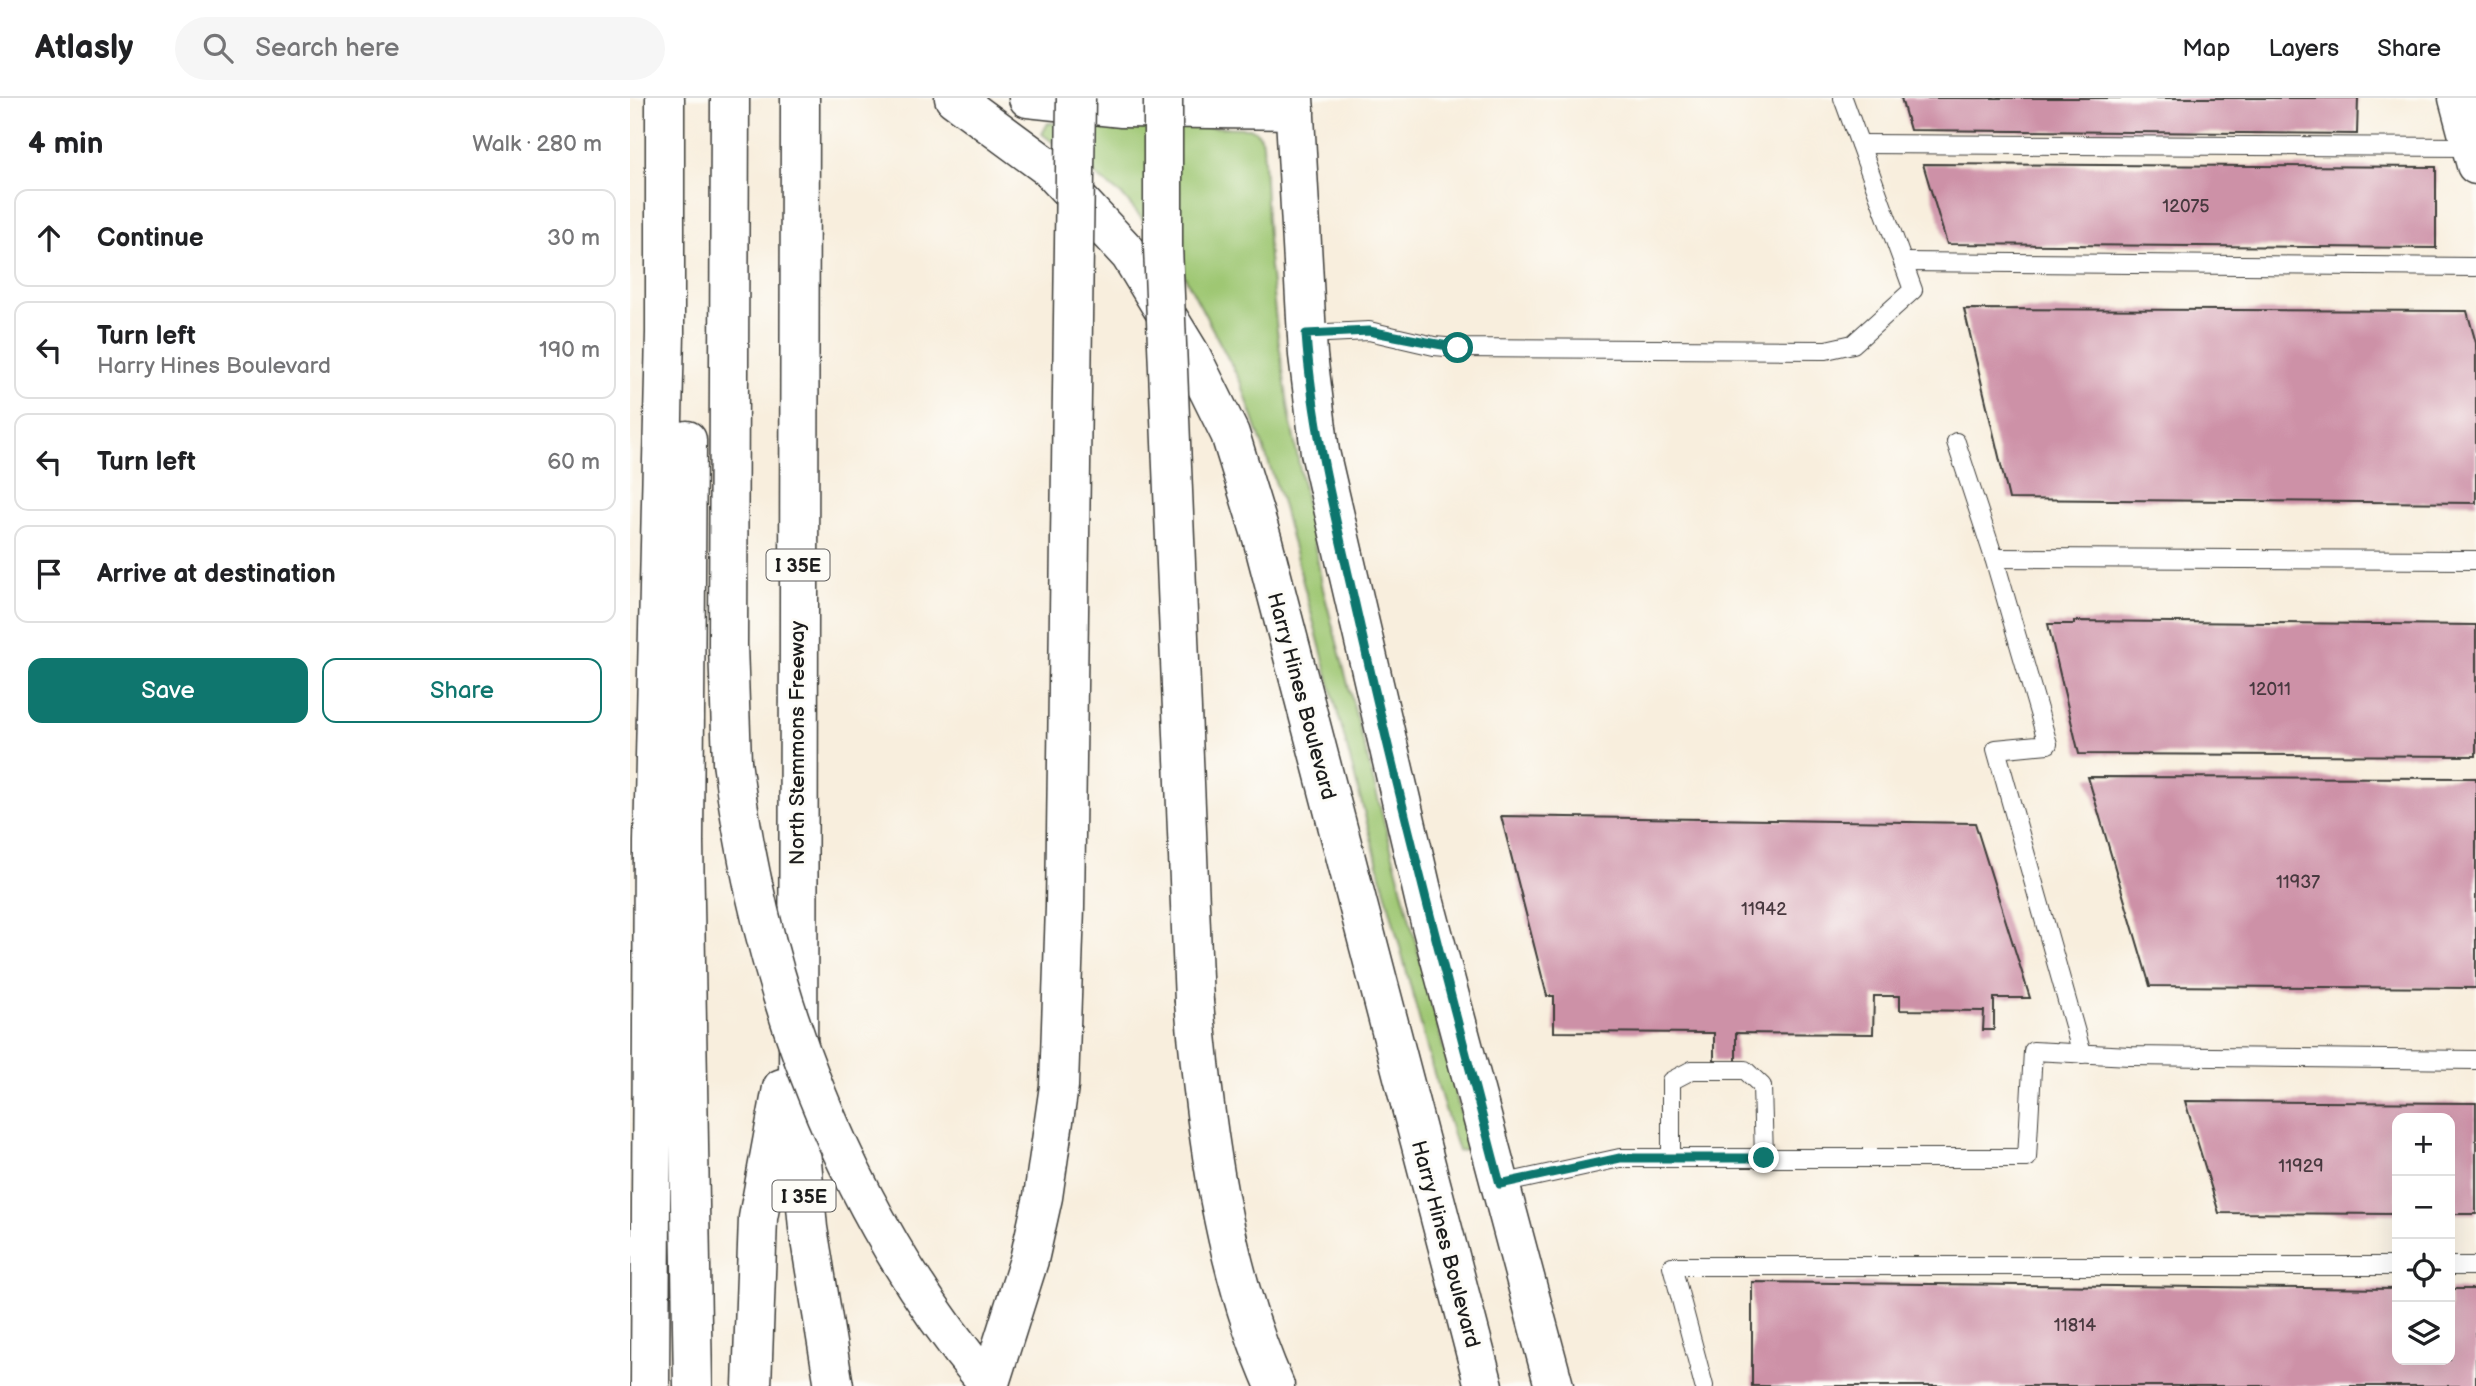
<!DOCTYPE html>
<html lang="en">
<head>
<meta charset="utf-8">
<style>
	body { margin:0; font-family:"Balsamiq Sans",sans-serif; background:#f6f6f6; color:#202124 }
	.controls { position:absolute; right:21px; bottom:21px; display:grid; overflow:hidden; border-radius:14px; box-shadow:0 7px 28px #0002 }
	.controls button { width:63px; height:63px; display:grid; place-items:center; padding:0; border:0; border-bottom:2px solid #e0e0e0; background:#fff; color:#202124; font:35px sans-serif }
	.stop { position:absolute; width:21px; height:21px; margin:-16px; border:5px solid #0f766e; border-radius:50%; background:#fff }
	.stop.end { background:#0f766e; border-color:#fff; box-shadow:0 2px 7px #0008 }
	.list { margin:0; padding:0; list-style:none }
	h2 { display:flex; justify-content:space-between; align-items:center; height:91px; margin:0; padding:0 28px; font-size:30px }
	h2 small { font-size:23px; font-weight:400; color:#757577 }
	.list li { display:grid; grid-template-columns:46px 1fr auto; gap:21px; align-items:center; box-sizing:border-box; height:98px; margin:0 14px 14px; padding:0 14px; border:2px solid #e0e0e0; border-radius:14px }
	.list b { display:block; font-size:26px; white-space:nowrap }
	.list p { margin:0; font-size:23px; white-space:nowrap; color:#757577 }
	.list em { font-size:23px; font-style:normal; color:#757577 }
	.actions { display:flex; gap:14px; padding:21px 28px }
	.actions a { flex:1; padding:16px 0; border:2px solid #0f766e; border-radius:14px; text-align:center; font-size:24px; color:#0f766e }
	.actions .main { background:#0f766e; color:#fff }
	.icon { flex:none; width:38px; height:38px; fill:none; stroke:currentColor; stroke-width:2; stroke-linecap:round; stroke-linejoin:round }
	.map { position:relative; flex:none; width:1846px; height:1288px; overflow:hidden }
	header { display:flex; align-items:center; gap:42px; box-sizing:border-box; height:98px; padding:0 35px; background:#fff; border-bottom:2px solid #e0e0e0 }
	header strong { font-size:33px }
	nav { display:flex; gap:38px; margin-inline-start:auto; font-size:24px }
	.search { width:490px; height:63px; background:#f6f6f6; display:flex; align-items:center; gap:18px; box-sizing:border-box; padding:0 24px; border-radius:38px; color:#757577; font-size:26px }
	main { display:flex }
	aside { flex:1; background:#fff }
	.map>svg:first-child { display:block }
	.green { fill:#9fc773; stroke:#5e7248; stroke-width:2 }
	.building { fill:#cd91a7 }
	.lines { fill:none; stroke-linecap:round; stroke-linejoin:round }
	.service-casing { stroke:#3d3c39; stroke-width:20 }
	.tertiary-casing { stroke:#3d3c39; stroke-width:41 }
	.secondary-casing { stroke:#3d3c39; stroke-width:41 }
	.motorway-casing { stroke:#3d3c39; stroke-width:41 }
	.service { stroke:#fff; stroke-width:18 }
	.tertiary { stroke:#fff; stroke-width:38 }
	.secondary { stroke:#fff; stroke-width:38 }
	.motorway { stroke:#fff; stroke-width:38 }
	.motorway-bridge-casing { stroke:#3d3c39; stroke-width:41; stroke-linecap:butt }
	.motorway-bridge { stroke:#fff; stroke-width:38 }
	.route { stroke:#0f766e; stroke-width:9 }
	.labels { text-anchor:middle; stroke-width:6; stroke-linejoin:round; paint-order:stroke }
	.number-label { font-size:18px; fill:#48393f }
	.shield { fill:#fdfcf7; stroke:#605f5e; stroke-width:2 }
	.shield-label { font-size:19px; font-weight:bold; fill:#1c1c1c }
	.street-label { font-size:21px; fill:#1c1c1c; stroke:#fdfcf7 }
</style>
</head>
<body>
<header>
<strong>Atlasly</strong>
<div class="search"><svg class="icon" aria-label="search" viewBox="0 0 24 24"><circle cx="10" cy="10" r="6"/><path d="M15 15l6 6"/></svg>Search here</div>
<nav><a>Map</a><a>Layers</a><a>Share</a></nav>
</header>
<main>
<aside>
<h2>4 min<small>Walk · 280 m</small></h2>
<ul class="list">
<li><svg class="icon" aria-label="ahead" viewBox="0 0 24 24"><path d="M12 20V5M6 11l6-6 6 6"/></svg><div><b>Continue</b></div><em>30 m</em></li>
<li><svg class="icon" aria-label="left" viewBox="0 0 24 24"><path d="M17 20v-9H6M10 6l-5 5 5 5"/></svg><div><b>Turn left</b><p>Harry Hines Boulevard</p></div><em>190 m</em></li>
<li><svg class="icon" aria-label="left" viewBox="0 0 24 24"><path d="M17 20v-9H6M10 6l-5 5 5 5"/></svg><div><b>Turn left</b></div><em>60 m</em></li>
<li><svg class="icon" aria-label="arrive" viewBox="0 0 24 24"><path d="M6 21V4h12l-3 4 3 4H6"/></svg><div><b>Arrive at destination</b></div></li>
</ul>
<div class="actions"><a class="main">Save</a><a>Share</a></div>
</aside>
<div class="map">
<svg width="1846" height="1288" viewBox="0 0 1846 1288">
	<rect width="100%" height="100%" fill="#fdfcf7"/>
	<filter id="ink" filterUnits="userSpaceOnUse"><feTurbulence type="fractalNoise" baseFrequency=".0143" numOctaves="2"/><feDisplacementMap in="SourceGraphic" scale="14" xChannelSelector="R" yChannelSelector="G"/><feConvolveMatrix kernelMatrix="1 2 1 2 8 2 1 2 1" color-interpolation-filters="sRGB"/></filter>
	<filter id="wash" filterUnits="userSpaceOnUse"><feTurbulence type="fractalNoise" baseFrequency=".00686" numOctaves="4" result="noise"/><feDisplacementMap in="SourceGraphic" scale="28" xChannelSelector="R" yChannelSelector="G"/><feGaussianBlur stdDeviation="1.57" result="paint"/><feColorMatrix in="noise" values="0 0 0 0 0 0 0 0 0 0 0 0 0 0 0 0 0 1.4 0 .05"/><feComposite in="paint" operator="in"/></filter>
	<g filter="url(#wash)">
		<rect width="100%" height="100%" fill="#f8eedd"/>
		<path class="green" d="M418 25 620 30 628 35 633 45 639 160 647 232 660 320 693 491 840 1051 828 1053 802 969 650 398 611 285 545 160 494 99 412 36Z"/>
		<g id="blocks">
			<g class="building">
				<path d="M1271 0H1728L1727 36 1280 32Z"/>
				<path d="M1293 66 1806 69V150L1317 146Z"/>
				<path d="M1334 211 1837 213 1846 245V405L1379 401Z"/>
				<path d="M1444 523 1846 527V658L1449 656 1418 526H1444Z"/>
				<path d="M1458 679 1846 680V890L1520 888Z"/>
				<path d="M871 718 1345 725 1400 900H1364V932H1353L1354 913 1270 912V898H1244L1243 936 1106 935V964L1084 963V935L924 934V898H917Z"/>
				<path d="M1555 1003 1846 1005V1116H1820V1020H1767V1116L1589 1115Z"/>
				<path d="M1122 1184 1767 1191V1262H1820V1191H1846V1288H1122Z"/>
			</g>
		</g>
	</g>
	<g filter="url(#ink)">
		<use href="#blocks" fill-opacity="0" stroke="#3d3c39" stroke-width="2"/>
		<g class="lines">
			<defs>
				<g id="service">
					<path d="M1230 46 1841 49"/>
					<path d="M1273 164 1846 169"/>
					<path d="M676 236 739 233 804 248 828 250 1196 252 1223 246 1283 192 1213 0"/>
					<path d="M1326 344 1364 460 1418 646 1366 651 1452 956"/>
					<path d="M1364 460 1846 462"/>
					<path d="M1041 1060V983L1062 972H1115L1132 988 1134 1060"/>
					<path d="M871 1086 990 1060H1397L1403 953 1500 958 1846 962"/>
					<path d="M1820 1168H1846"/>
					<path d="M1074 1288 1042 1168H1767"/>
				</g>
				<path id="tertiary" d="M1828 0 1846 67"/>
				<g id="secondary">
					<path d="M324 0 419 70 500 157 561 257 600 336 632 440 854 1288"/>
					<path d="M398 0 492 10 665 12"/>
					<path d="M664 0 678 257 690 354 795 805 924 1288"/>
				</g>
				<g id="motorway">
					<path d="M100 0 98 547 102 664"/>
					<path d="M170 0 168 1019 178 1130 204 1288"/>
					<path d="M57 342 54 744 63 1288"/>
					<path d="M564 904C575 1030 593 1171 645 1288"/>
					<path d="M20 1288 23 744 35 235V0"/>
					<path d="M122 1288 128 1120 152 990"/>
				</g>
			</defs>
			<use href="#service" class="service-casing"/>
			<use href="#tertiary" class="tertiary-casing"/>
			<use href="#secondary" class="secondary-casing"/>
			<use href="#motorway" class="motorway-casing"/>
			<use href="#service" class="service"/>
			<use href="#tertiary" class="tertiary"/>
			<use href="#secondary" class="secondary"/>
			<use href="#motorway" class="motorway"/>
			<defs>
				<g id="motorway-bridge">
					<path d="M533 0V149L564 904"/>
					<path d="M102 664C131 889 212 1113 360 1288"/>
					<path d="M359 1288 399 1162 413 1099 429 988 435 809 446 0"/>
				</g>
			</defs>
			<use href="#motorway-bridge" class="motorway-bridge-casing"/>
			<use href="#motorway-bridge" class="motorway-bridge"/>
		</g>
	</g>
	<g class="lines" filter="url(#ink)">
		<path class="route" d="M828 250 739 233 676 236C683 338 710 438 732 537 774 721 822 903 870 1086L990 1060H1134"/>
	</g>
	<g class="labels">
		<g class="number-label">
			<text x="1556" y="114">12075</text>
			<text x="1640" y="597">12011</text>
			<text x="1668" y="790">11937</text>
			<text x="1134" y="817">11942</text>
			<text x="1671" y="1074">11929</text>
			<text x="1445" y="1233">11814</text>
		</g>
		<g class="shield">
			<rect x="136.5" y="451.5" width="63" height="31" rx="5"/>
			<rect x="142.5" y="1082.5" width="63" height="31" rx="5"/>
		</g>
		<g class="shield-label">
			<text x="168" y="474">I 35E</text>
			<text x="174" y="1105">I 35E</text>
		</g>
		<g class="street-label">
			<text transform="translate(672 598) rotate(75)" y="7">Harry Hines Boulevard</text>
			<text transform="translate(167 645) rotate(-90)" y="7">North Stemmons Freeway</text>
			<text transform="translate(816 1146) rotate(75)" y="7">Harry Hines Boulevard</text>
		</g>
	</g>
</svg>
<div class="controls">
<button>+</button>
<button>−</button>
<button><svg class="icon" aria-label="locate" viewBox="0 0 24 24"><circle cx="12" cy="12" r="6"/><path d="M12 2v4M12 18v4M2 12h4M18 12h4"/></svg></button>
<button><svg class="icon" aria-label="layers" viewBox="0 0 24 24"><path d="M12 4l9 5-9 5-9-5zM3 14l9 5 9-5"/></svg></button>
</div>
<div class="stop" style="left:828px;top:250px"></div>
<div class="stop end" style="left:1134px;top:1060px"></div>
</div>
</main>
</body>
</html>
